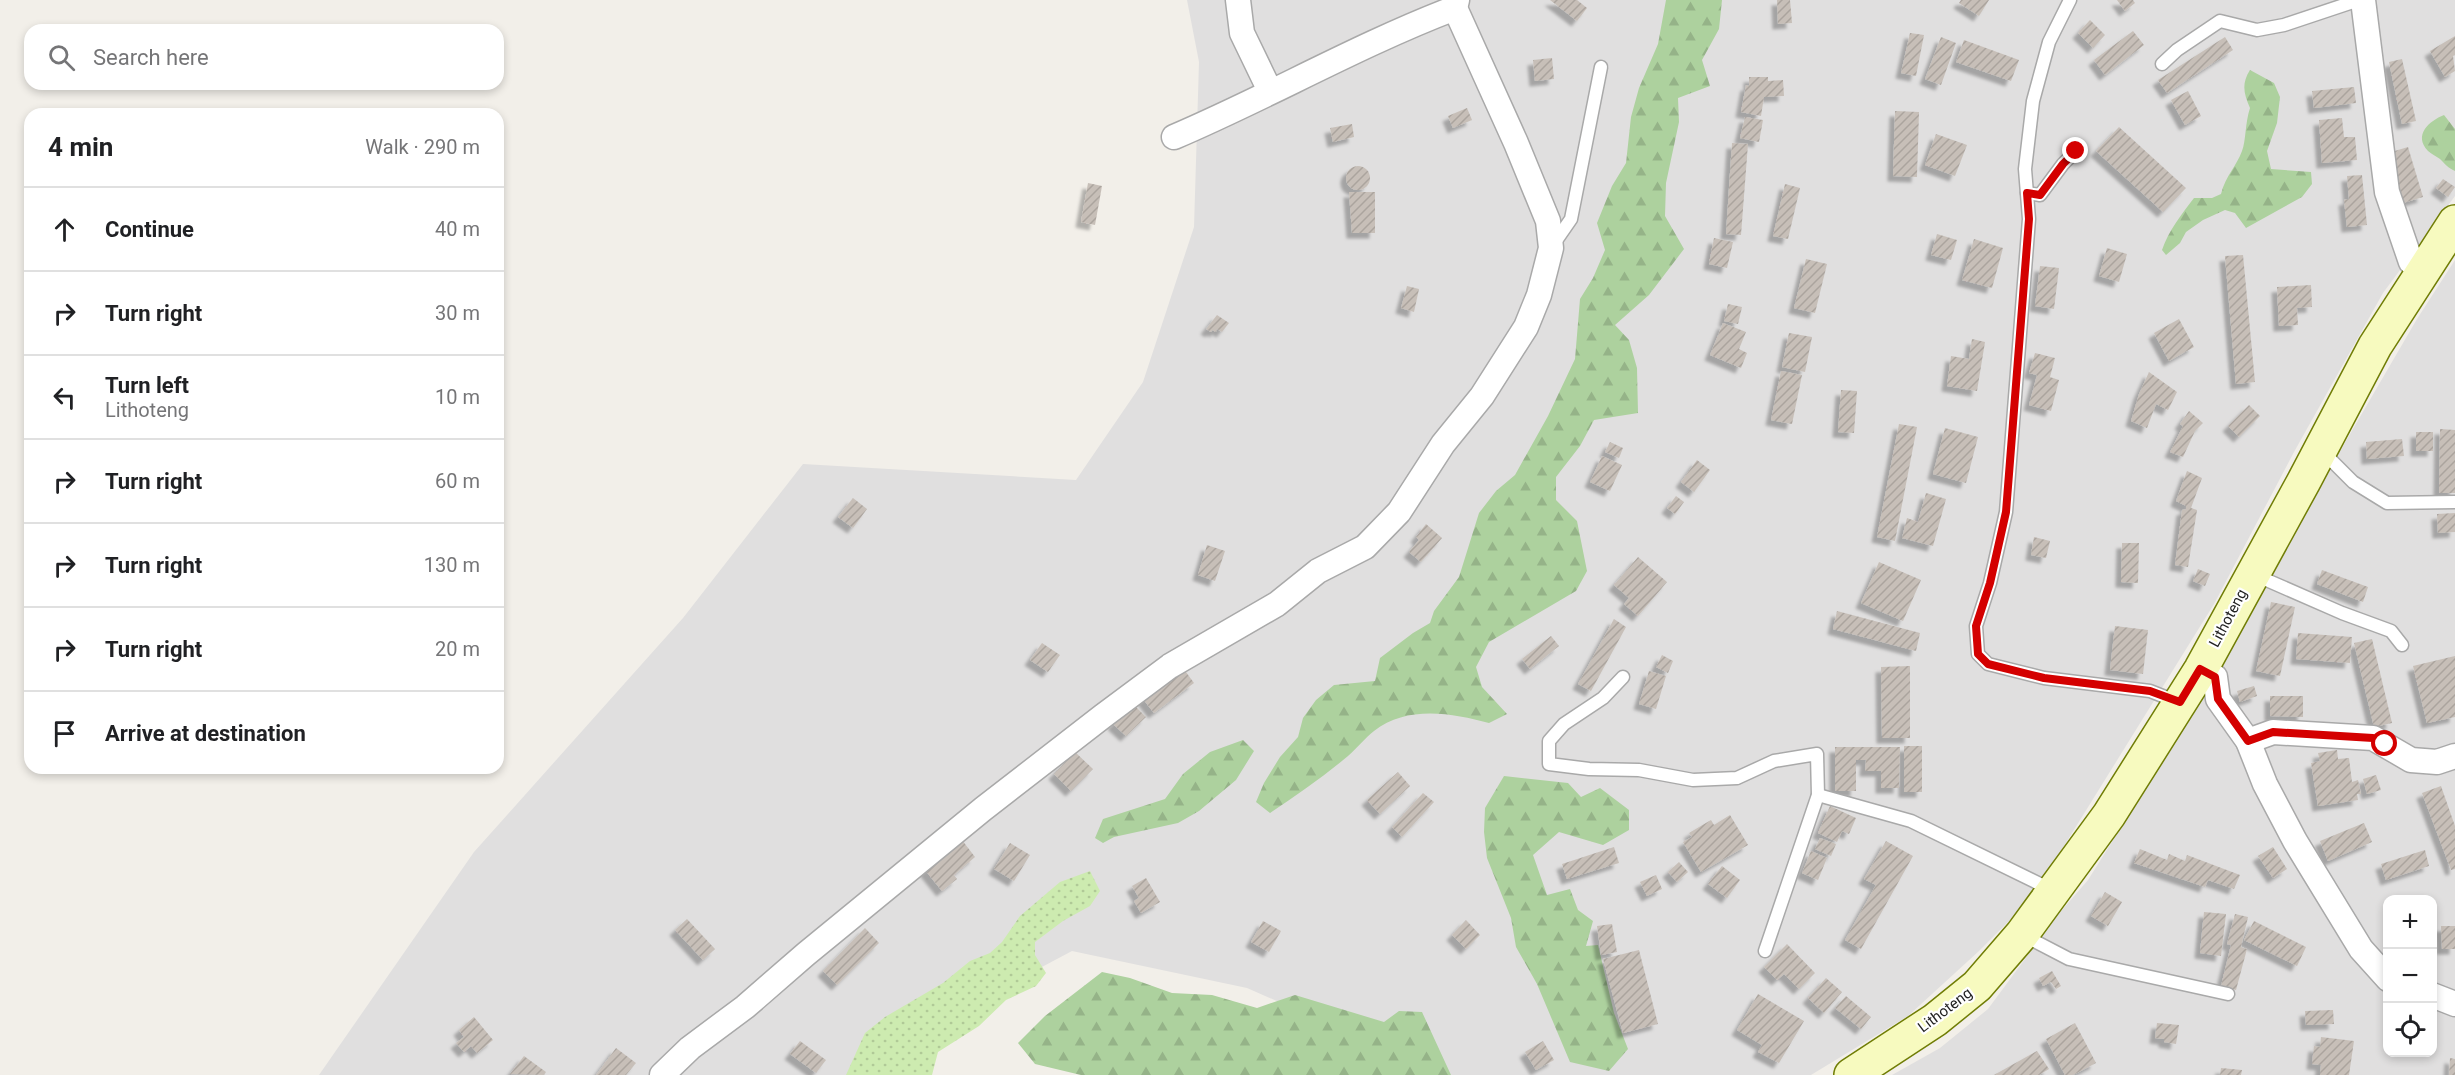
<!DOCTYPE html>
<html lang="en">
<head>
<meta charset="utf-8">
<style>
	body { margin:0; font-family:Roboto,sans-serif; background:#f6f6f6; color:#202124 }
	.controls { position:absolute; right:18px; bottom:18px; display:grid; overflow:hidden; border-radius:12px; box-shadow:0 3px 9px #0003 }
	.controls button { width:54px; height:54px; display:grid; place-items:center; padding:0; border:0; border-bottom:2px solid #e0e0e0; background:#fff; color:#202124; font:30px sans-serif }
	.stop { position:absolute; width:18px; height:18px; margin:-14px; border:4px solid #d40000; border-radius:50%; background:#fff }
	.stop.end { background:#d40000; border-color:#fff; box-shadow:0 2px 6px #0008 }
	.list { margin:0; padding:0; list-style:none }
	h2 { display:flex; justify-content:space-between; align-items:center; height:78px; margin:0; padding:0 24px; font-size:26px }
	h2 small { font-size:20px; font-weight:400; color:#757577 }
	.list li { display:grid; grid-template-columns:39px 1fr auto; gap:18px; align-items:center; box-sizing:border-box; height:84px; padding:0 24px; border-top:2px solid #e0e0e0 }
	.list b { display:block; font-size:22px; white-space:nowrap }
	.list p { margin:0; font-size:20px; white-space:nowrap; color:#757577 }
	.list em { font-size:20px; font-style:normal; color:#757577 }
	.icon { flex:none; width:33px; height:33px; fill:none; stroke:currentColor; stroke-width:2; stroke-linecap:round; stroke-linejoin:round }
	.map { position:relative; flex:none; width:2455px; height:1075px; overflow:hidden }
	.search { position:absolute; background:#fff; box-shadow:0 3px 9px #0003; left:24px; top:24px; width:480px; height:66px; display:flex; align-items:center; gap:15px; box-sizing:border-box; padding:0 21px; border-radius:18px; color:#757577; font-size:22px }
	.panel { position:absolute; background:#fff; box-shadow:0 3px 9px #0003; left:24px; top:108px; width:480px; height:666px; border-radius:18px }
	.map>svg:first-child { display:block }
	.residential { fill:#e0dfdf; fill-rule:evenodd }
	.grass { fill:url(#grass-dots) }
	.forest { fill:url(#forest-firs) }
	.building { fill:url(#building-hatch); filter:url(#shadow) }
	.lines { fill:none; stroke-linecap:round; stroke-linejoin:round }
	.service-casing { stroke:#a9a9a9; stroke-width:15 }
	.minor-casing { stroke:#a9a9a9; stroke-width:27 }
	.secondary-casing { stroke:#707d05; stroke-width:36 }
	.service { stroke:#fff; stroke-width:12 }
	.minor { stroke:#fff; stroke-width:24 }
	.secondary { stroke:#f7fabf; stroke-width:33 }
	.route { stroke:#d40000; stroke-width:8 }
	.labels { text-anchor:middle; stroke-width:4.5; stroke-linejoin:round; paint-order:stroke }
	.street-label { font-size:15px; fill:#222; stroke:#fff }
</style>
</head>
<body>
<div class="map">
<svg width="2455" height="1075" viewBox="0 0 2455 1075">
	<defs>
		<pattern id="grass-dots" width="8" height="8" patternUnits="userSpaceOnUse" patternTransform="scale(1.5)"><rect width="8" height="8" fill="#cdebb0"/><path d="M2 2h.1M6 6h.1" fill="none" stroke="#b0c997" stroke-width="1.8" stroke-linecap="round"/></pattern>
		<pattern id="forest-firs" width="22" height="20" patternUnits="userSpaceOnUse" patternTransform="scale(1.5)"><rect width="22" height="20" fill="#add19e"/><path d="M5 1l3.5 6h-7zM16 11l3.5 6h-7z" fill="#95b388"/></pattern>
		<pattern id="building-hatch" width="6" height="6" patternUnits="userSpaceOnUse" patternTransform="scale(1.5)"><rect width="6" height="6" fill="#c7bfb8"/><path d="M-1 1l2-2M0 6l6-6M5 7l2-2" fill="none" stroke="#aba49e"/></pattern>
		<filter id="shadow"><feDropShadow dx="-5.5" dy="5.5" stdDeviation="1.5" flood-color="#0004"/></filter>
	</defs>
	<rect width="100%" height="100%" fill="#f2efe9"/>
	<g class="residential">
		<path d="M1187 0H2455V196L2383 293 2294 452 2214 604 2031 899 1979 951 1908 1016 1811 1075H1341L1355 1035 1247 988 1072 951 904 1040 878 1075H319L474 852 683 618 803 464 1076 480 1143 382 1194 227 1199 62Z"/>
		<path d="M2455 260V1075H1892L1940 1048 1988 1009 2056 917 2088 880 2191 716 2236 639 2293 532 2417 319ZM2388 900H2432V1052H2388Z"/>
	</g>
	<path class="grass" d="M1090 871 1100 891 1090 906 1063 921 1035 942V955L1046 973 1036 986 1006 1000 979 1026 938 1052 932 1075H846L865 1033 885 1017 943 983 970 961 990 953 1002 942 1020 916 1060 882Z"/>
	<g class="forest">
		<path d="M1666 0H1722L1719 29 1702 60 1710 86 1678 98 1679 122 1666 183 1665 216 1684 249 1649 295 1615 325 1629 340 1637 368 1638 413 1594 420 1580 446 1556 477V500L1577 521 1587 571 1576 591 1489 642 1476 667 1482 687 1507 714 1489 723C1452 713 1407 705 1374 731 1365 738 1357 748 1348 756 1323 777 1297 795 1270 813L1256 802 1264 783 1280 757 1298 737 1303 718 1316 700 1334 685 1375 681 1380 658 1413 633 1430 623 1434 611 1459 577 1479 513 1496 491 1515 475 1548 416 1575 359 1580 299 1593 278 1605 250 1597 223 1612 186 1626 163 1631 117 1639 88 1658 44Z"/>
		<path d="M2250 70 2274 83 2280 97 2277 123 2267 151 2271 169 2311 172 2312 184 2302 197 2246 228 2235 213 2225 210 2203 220 2186 232 2180 243 2166 255 2162 250C2169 230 2181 215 2194 198H2212L2221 194C2226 175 2236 167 2242 151 2246 141 2245 123 2250 108 2244 94 2241 84 2250 70Z"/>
		<path d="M2444 115 2455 129V171C2448 168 2445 164 2440 159 2436 156 2431 154 2428 151 2413 135 2429 121 2444 115Z"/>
		<path d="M1243 740 1254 751 1236 780 1199 811 1178 823 1114 837 1103 843 1095 838 1103 819 1165 799 1183 774 1210 752Z"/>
		<path d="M1504 776 1568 783 1581 797 1600 788 1629 810V830L1603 845 1559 832 1533 855 1547 895 1570 889 1578 910 1593 921 1586 946 1598 945 1614 1013 1628 1049 1609 1071 1570 1062 1537 984 1516 947 1511 918 1487 858 1484 832 1485 808Z"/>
		<path d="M1102 972 1130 978 1172 993 1212 995 1257 1008 1295 995 1384 1022 1399 1011 1422 1012 1451 1075H1081L1035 1064 1018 1043 1045 1016Z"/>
	</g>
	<g class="building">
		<path d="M1550 0H1577L1587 8 1577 21Z"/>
		<path d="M1777 0H1790L1792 23 1778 24Z"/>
		<path d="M1961 0H1989L1979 16 1959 3Z"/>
		<path d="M2117 0H2133L2135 3 2125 11Z"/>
		<path d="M2090 20 2105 35 2093 48 2078 33Z"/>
		<path d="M2133 31 2144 45 2105 75 2094 60Z"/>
		<path d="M1910 33 1924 35 1916 76 1901 73Z"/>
		<path d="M2455 36V55L2453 56 2455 71 2445 77 2430 51Z"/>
		<path d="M1941 37 1956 43 1941 85 1925 79Z"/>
		<path d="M2225 37 2233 50 2167 93 2158 80Z"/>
		<path d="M1964 40 2019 60 2011 81 1956 62Z"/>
		<path d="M1552 58 1554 79 1535 81 1533 60Z"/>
		<path d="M2402 59 2416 121 2402 124 2389 62Z"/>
		<path d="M1749 77H1768V81L1783 80 1784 96 1764 97 1761 116 1741 112 1746 85 1749 86Z"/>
		<path d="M2354 87 2356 103 2314 108 2312 91Z"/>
		<path d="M2188 91 2201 116 2185 125 2171 100Z"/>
		<path d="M1467 108 1472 120 1453 128 1448 116Z"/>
		<path d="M1895 111 1919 112 1917 177 1893 176Z"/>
		<path d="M1745 117 1763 120 1759 142 1740 138Z"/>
		<path d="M2342 118 2344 137H2355L2357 160 2322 163 2319 120Z"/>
		<path d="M1352 124 1354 137 1333 142 1330 128Z"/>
		<path d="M2119 127 2186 188 2163 212 2096 151Z"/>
		<path d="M1936 134 1967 145 1955 176 1925 165Z"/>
		<path d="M1732 143 1748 144 1741 235 1726 234Z"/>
		<path d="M2408 147 2423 197 2403 203 2388 153Z"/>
		<circle cx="1358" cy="178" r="12"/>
		<path d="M2362 175 2367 225 2347 227 2344 200 2349 199 2347 176Z"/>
		<path d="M2443 179 2455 187 2448 197 2436 188Z"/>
		<path d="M1088 183 1102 186 1095 225 1081 222Z"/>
		<path d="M1785 184 1800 188 1788 239 1773 236Z"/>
		<path d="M1349 192H1375V233H1352Z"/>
		<path d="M1937 234 1957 240 1951 260 1931 255Z"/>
		<path d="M1714 238 1733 242 1727 268 1709 264Z"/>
		<path d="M1974 239 2003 248 1992 288 1962 280Z"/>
		<path d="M2107 248 2127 254 2119 282 2099 276Z"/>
		<path d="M2243 255 2255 382 2236 384 2225 256Z"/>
		<path d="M1806 259 1827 264 1815 313 1794 308Z"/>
		<path d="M2040 266 2059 268 2054 309 2035 306Z"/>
		<path d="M2311 285 2312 307 2297 308 2298 325 2279 326 2277 287Z"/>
		<path d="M1407 286 1419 289 1414 312 1401 308Z"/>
		<path d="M1728 304 1742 307 1738 324 1724 321Z"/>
		<path d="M1217 315 1229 323 1222 332 1217 329 1216 332 1212 330 1211 332 1206 329Z"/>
		<path d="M2179 319 2194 347 2169 361 2154 333Z"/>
		<path d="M1723 323 1746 332 1739 349 1747 353 1741 368 1710 355Z"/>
		<path d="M1789 333 1812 337 1805 372 1782 367Z"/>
		<path d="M1972 339 1985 342 1977 391 1947 386 1951 356 1969 359Z"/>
		<path d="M2035 353 2055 358 2050 377 2059 380 2051 411 2029 405 2037 375 2029 373Z"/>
		<path d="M1781 371 1802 375 1792 424 1771 420Z"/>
		<path d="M2149 372 2177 392 2168 410 2156 404 2147 428 2131 421 2139 394Z"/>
		<path d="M1841 390 1857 391 1854 433 1838 432Z"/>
		<path d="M2249 405 2260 416 2239 437 2228 426Z"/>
		<path d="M2189 411 2203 423 2195 431 2183 457 2170 452 2183 426 2180 424Z"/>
		<path d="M1899 424 1917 427 1895 541 1877 537Z"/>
		<path d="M1945 428 1978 437 1966 483 1933 474Z"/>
		<path d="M2440 429 2455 430V493H2439Z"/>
		<rect x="2416" y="432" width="17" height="19"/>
		<path d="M2402 439 2404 456 2367 459 2366 442Z"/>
		<path d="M1610 442 1623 448 1619 458 1605 452Z"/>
		<path d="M1602 456 1622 465 1610 491 1590 482Z"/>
		<path d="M1697 460 1710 470 1694 492 1681 482Z"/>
		<path d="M2187 471 2202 478 2191 508 2197 510 2188 567 2175 565 2182 510 2186 509V506L2176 501Z"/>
		<path d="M1926 493 1946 499 1933 546 1902 538 1907 518 1918 522Z"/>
		<path d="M1676 496 1684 502 1675 514 1667 508Z"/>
		<path d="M853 498 867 509 853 528 838 517Z"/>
		<path d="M2455 513V532L2438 533 2437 514Z"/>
		<path d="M1426 524 1442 538 1421 562 1409 552 1419 540 1416 537Z"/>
		<path d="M2034 537 2050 541 2046 558 2031 555Z"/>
		<path d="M2122 543H2139L2138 583 2121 582Z"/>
		<path d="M1207 545 1225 551 1215 581 1198 575Z"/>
		<path d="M1638 557 1667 582 1638 616 1624 604 1629 598 1614 585Z"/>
		<path d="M1879 562 1921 580 1903 621 1861 603Z"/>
		<path d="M2198 569 2210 574 2205 586 2193 581Z"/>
		<path d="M2322 570 2368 587 2363 602 2317 584Z"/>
		<path d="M2271 602 2295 607 2280 676 2256 671Z"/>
		<path d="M1837 611 1920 633 1916 651 1833 629Z"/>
		<path d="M1614 619 1626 627 1591 691 1578 684Z"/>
		<path d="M2115 626 2148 630 2143 674 2110 670Z"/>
		<path d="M2298 633 2352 637 2350 663 2296 659Z"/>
		<path d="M1551 636 1559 646 1530 669 1522 659Z"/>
		<path d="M2372 639 2392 723 2374 727 2354 643Z"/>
		<path d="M1042 643 1060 655 1048 672 1030 660Z"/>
		<path d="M1662 655 1673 661 1668 673 1656 667Z"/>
		<path d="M2455 656V717L2427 723 2413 666Z"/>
		<path d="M1910 666V738H1882L1881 667Z"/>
		<path d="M1183 668 1194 683 1154 713 1143 699Z"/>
		<path d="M1649 671 1666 676 1656 709 1639 704Z"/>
		<path d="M2254 686 2257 696 2240 702 2237 691Z"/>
		<path d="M2270 696H2303V717L2270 716Z"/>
		<path d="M1133 704 1146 717 1126 736 1113 724Z"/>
		<rect x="1904" y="746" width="18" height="46"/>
		<path d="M1835 747H1900L1899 788H1881V771H1865L1866 760H1856V791H1835Z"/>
		<path d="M2337 750 2338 759 2349 758 2352 782 2358 780 2361 794H2357L2358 800 2318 806 2311 763 2320 761 2318 753Z"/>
		<path d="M1075 752 1093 769 1071 791 1054 774Z"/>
		<path d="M1398 772 1410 786 1380 814 1367 800Z"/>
		<path d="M2376 775 2381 790 2367 794 2363 779Z"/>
		<path d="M2441 786 2455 826V869L2451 870 2422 793Z"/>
		<path d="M1423 793 1434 802 1402 837 1392 827Z"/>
		<path d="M1830 806 1856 818 1849 834 1842 831 1837 842 1818 833Z"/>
		<path d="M1730 815 1748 845 1701 872 1683 842 1692 837 1689 833 1711 820 1714 825Z"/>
		<path d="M2364 823 2372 842 2328 861 2320 841Z"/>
		<path d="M1820 838 1836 844 1831 856 1815 849Z"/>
		<path d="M962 840 975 857 954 875 957 879 942 891 925 870Z"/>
		<path d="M1886 841 1913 856 1861 949 1845 940 1876 885 1864 879Z"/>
		<path d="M1010 843 1030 855 1014 881 994 869Z"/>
		<path d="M1614 847 1619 863 1567 879 1562 864Z"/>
		<path d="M2273 847 2287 869 2273 878 2258 856Z"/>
		<path d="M2140 849 2167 860 2169 854 2185 861 2187 855 2240 875 2234 889 2208 880 2205 887 2134 863Z"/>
		<path d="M2425 850 2429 866 2386 880 2381 864Z"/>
		<path d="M1811 851 1827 858 1818 880 1802 873Z"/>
		<path d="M1679 862 1688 872 1677 882 1668 872Z"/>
		<path d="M1722 866 1740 880 1727 898 1708 884Z"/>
		<path d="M1656 875 1662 889 1647 896 1640 882Z"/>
		<path d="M1146 878 1160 902 1141 913 1134 901 1139 898 1132 886Z"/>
		<path d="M2105 892 2122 902 2108 926 2091 916Z"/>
		<path d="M2204 912 2226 914 2221 956 2200 953Z"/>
		<path d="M2235 914 2248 917 2241 947 2247 949 2236 990 2221 986 2231 945 2227 944Z"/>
		<path d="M687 919 715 949 703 960 675 930Z"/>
		<path d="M1466 920 1480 935 1466 949 1452 935Z"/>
		<path d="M1263 921 1281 931 1269 952 1251 942Z"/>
		<path d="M2254 921 2306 947 2297 966 2244 940Z"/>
		<path d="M1612 924 1617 952 1601 955 1597 926Z"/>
		<path d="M2441 926H2455V949H2442Z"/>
		<path d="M865 928 879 943 837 985 823 971Z"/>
		<path d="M1787 944 1815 973 1799 989 1784 974 1777 980 1764 967Z"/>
		<path d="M1639 950 1658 1024 1623 1033 1603 959Z"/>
		<path d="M2052 971 2061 986 2056 989 2051 982 2043 986 2039 978Z"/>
		<path d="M1826 978 1842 992 1824 1013 1808 998Z"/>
		<path d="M1758 994 1804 1021 1779 1063 1758 1052 1762 1045 1737 1030Z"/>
		<path d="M1846 996 1871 1017 1861 1029 1835 1008Z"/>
		<path d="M2333 1010 2334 1024 2306 1025 2305 1011Z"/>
		<path d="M474 1017 493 1040 477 1053 471 1046 464 1052 456 1043 464 1037 459 1030Z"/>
		<path d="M2075 1023 2096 1063 2073 1075H2065L2046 1039Z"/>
		<path d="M2157 1023 2179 1025 2176 1044 2164 1042V1039L2155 1038Z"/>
		<path d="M2321 1037 2354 1041 2349 1075H2320L2321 1065 2312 1064 2314 1046 2320 1047Z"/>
		<path d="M800 1041 826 1060 816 1073 790 1054Z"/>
		<path d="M1543 1041 1554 1060 1536 1070 1525 1052Z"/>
		<path d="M616 1048 636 1063 626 1075H596Z"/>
		<path d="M2037 1051 2049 1069 2039 1075H1994Z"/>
		<path d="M524 1056 546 1072 544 1075 510 1074Z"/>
		<path d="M2450 1058 2455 1059V1075H2449Z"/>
		<path d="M2221 1068 2242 1070 2241 1075H2220Z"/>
	</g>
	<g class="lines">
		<defs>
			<g id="service">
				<path d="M2070 0 2049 42 2033 101 2025 169 2029 219 2006 512 1990 583 1976 626 1978 654 1988 664 2044 678 2150 691 2178 702"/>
				<path d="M2162 64 2177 50 2220 21 2257 30 2284 25 2359 0"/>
				<path d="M2027 193 2040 195 2063 164 2076 151"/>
				<path d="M1553 245 1571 219 1601 67"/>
				<path d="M2322 451 2353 482 2387 503 2455 502"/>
				<path d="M2255 575 2342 613 2391 631 2402 645"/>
				<path d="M1623 677 1603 698 1564 724 1549 741V764L1589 769 1639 770 1693 780 1737 778 1774 761 1817 754 1818 795 1765 951"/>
				<path d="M1818 795 1911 821 2052 890"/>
				<path d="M2023 935 2069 959 2228 994"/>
			</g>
			<g id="minor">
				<path d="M1238 0 1242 33 1270 91"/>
				<path d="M2363 0 2387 192 2411 262 2423 271"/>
				<path d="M1174 137C1268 97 1358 45 1455 8L1457 0"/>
				<path d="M2201 669 2215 677 2218 699 2248 741 2265 784 2295 841 2361 949 2388 979"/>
				<path d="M2248 741 2273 732 2373 738 2411 760 2437 762 2455 756"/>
				<path d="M2432 995 2455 1004"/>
				<path d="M662 1075 690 1048 745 1007 806 954 983 809 1103 716 1170 666 1277 604 1318 571 1365 547 1399 512 1443 444 1482 396 1526 327 1539 295 1551 248 1548 221 1516 143 1455 8"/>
			</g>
			<path id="secondary" d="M1851 1075 1935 1020 1977 986 2022 934 2109 815 2201 669 2304 481 2375 346 2455 222"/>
		</defs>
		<use href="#service" class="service-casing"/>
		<use href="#minor" class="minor-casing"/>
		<use href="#secondary" class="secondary-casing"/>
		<use href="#service" class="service"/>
		<use href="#minor" class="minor"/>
		<use href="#secondary" class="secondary"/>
	</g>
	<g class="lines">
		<path class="route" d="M2076 151 2063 164 2040 195 2027 193 2029 219 2006 512 1990 583 1976 626 1978 654 1988 664 2044 678 2150 691 2180 702 2200 669 2215 677 2218 699 2248 741 2273 732 2373 738 2385 744"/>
	</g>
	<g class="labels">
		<g class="street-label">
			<text transform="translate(2228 618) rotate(-62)" y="5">Lithoteng</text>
			<text transform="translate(1945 1010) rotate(-37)" y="5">Lithoteng</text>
		</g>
	</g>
</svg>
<div class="controls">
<button>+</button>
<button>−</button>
<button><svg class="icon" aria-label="locate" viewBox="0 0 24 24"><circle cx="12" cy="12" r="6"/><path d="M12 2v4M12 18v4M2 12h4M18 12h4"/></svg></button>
</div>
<div class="stop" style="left:2385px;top:744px"></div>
<div class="stop end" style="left:2076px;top:151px"></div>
<div class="search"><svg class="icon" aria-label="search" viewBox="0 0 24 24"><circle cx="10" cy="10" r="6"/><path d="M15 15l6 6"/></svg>Search here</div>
<section class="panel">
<h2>4 min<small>Walk · 290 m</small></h2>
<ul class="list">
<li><svg class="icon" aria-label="ahead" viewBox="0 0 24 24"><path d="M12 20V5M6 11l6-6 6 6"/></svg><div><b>Continue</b></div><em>40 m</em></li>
<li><svg class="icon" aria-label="right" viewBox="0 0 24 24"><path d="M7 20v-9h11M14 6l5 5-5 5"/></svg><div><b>Turn right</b></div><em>30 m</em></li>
<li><svg class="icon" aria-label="left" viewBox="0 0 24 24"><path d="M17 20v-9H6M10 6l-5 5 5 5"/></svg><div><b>Turn left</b><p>Lithoteng</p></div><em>10 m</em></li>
<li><svg class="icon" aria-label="right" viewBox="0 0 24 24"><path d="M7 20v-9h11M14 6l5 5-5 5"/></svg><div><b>Turn right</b></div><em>60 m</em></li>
<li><svg class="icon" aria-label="right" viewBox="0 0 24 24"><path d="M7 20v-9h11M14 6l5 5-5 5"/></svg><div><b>Turn right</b></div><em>130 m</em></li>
<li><svg class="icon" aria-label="right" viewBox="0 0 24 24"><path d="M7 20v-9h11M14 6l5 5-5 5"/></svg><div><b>Turn right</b></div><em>20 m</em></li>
<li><svg class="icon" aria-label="arrive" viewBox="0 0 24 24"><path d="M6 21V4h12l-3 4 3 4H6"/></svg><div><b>Arrive at destination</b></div></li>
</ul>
</section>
</div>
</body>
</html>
